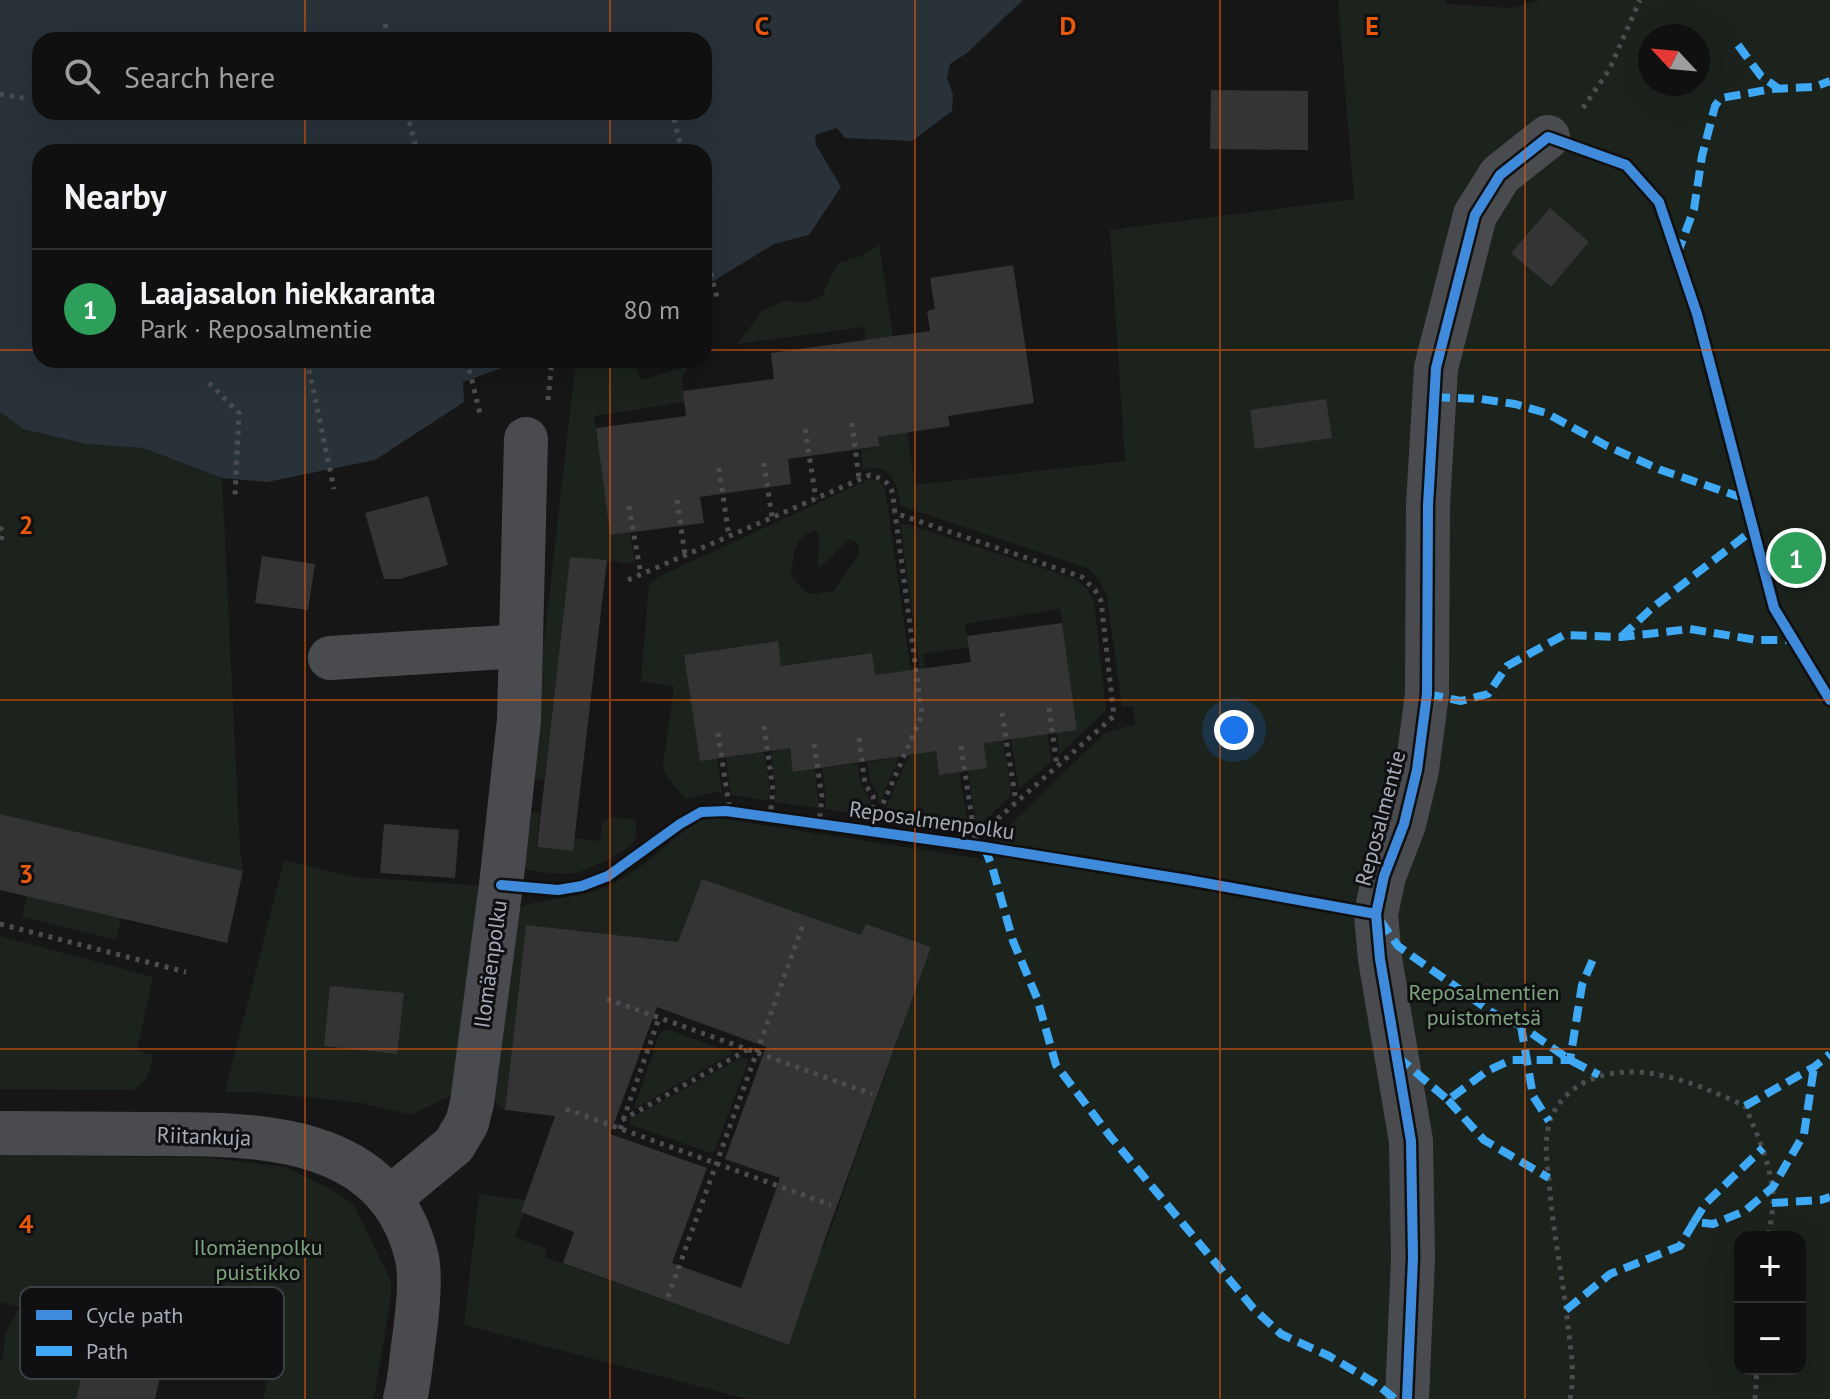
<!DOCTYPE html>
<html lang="en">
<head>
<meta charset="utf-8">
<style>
	body { margin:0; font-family:"PT Sans",sans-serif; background:#191919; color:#f1f3f6 }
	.controls { position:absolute; right:24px; bottom:24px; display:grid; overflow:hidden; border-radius:16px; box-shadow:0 8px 32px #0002 }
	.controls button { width:72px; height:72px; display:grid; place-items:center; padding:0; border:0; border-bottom:2px solid #303030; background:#101010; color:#f1f3f6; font:40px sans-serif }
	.compass { position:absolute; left:1638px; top:24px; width:72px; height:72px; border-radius:50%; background:#101010; box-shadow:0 8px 32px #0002; rotate:296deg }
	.you { position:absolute; left:1234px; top:730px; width:28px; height:28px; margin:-20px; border:6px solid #fff; border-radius:50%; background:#1a73e8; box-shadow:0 0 0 12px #1a73e833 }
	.badge { display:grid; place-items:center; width:52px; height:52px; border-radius:50%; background:#74787f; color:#fff; font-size:26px; font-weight:700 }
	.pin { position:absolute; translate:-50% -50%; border:4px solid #fff; box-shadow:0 2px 8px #0006 }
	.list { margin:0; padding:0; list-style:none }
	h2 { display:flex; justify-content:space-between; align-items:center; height:104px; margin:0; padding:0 32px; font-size:34px }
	h2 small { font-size:26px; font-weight:400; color:#9c9d9f }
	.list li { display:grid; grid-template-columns:52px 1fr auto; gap:24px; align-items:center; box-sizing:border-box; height:120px; padding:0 32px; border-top:2px solid #303030 }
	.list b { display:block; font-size:30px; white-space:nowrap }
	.list p { margin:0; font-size:26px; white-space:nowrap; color:#9c9d9f }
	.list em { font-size:26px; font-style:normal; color:#9c9d9f }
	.icon { flex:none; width:44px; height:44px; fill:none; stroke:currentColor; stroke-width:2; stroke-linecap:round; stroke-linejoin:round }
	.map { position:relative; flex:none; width:1830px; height:1399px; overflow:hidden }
	.search { position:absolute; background:#101010; box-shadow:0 8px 32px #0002; left:32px; top:32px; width:680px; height:88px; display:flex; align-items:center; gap:20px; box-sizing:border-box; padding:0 28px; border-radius:24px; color:#9c9d9f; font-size:30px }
	.panel { position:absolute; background:#101010; box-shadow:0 8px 32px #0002; left:32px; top:144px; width:680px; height:224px; border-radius:24px }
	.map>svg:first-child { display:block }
	.green { fill:#1c231d; fill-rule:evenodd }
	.water { fill:#293239; fill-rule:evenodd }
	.building { fill:#343435; fill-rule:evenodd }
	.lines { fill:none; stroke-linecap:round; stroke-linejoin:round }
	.path { stroke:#4c4d51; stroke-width:5; stroke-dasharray:4 6; stroke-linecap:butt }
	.minor { stroke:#4a4b4f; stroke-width:44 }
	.quiet { stroke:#3fa9f5; stroke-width:8; stroke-dasharray:16 8; stroke-linecap:butt }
	.cycleway-casing { stroke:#101012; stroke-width:15 }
	.cycleway { stroke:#408adc; stroke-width:10 }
	.grid { fill:none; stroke:#e8590c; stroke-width:2; stroke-opacity:0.55 }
	.labels { text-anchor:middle; stroke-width:6; stroke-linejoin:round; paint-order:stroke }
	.street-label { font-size:22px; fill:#a7adb8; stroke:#101012 }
	.park-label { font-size:22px; fill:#7da47e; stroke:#101012 }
	.key { fill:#101012; stroke:#3d3f44; stroke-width:2 }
	.key-label { font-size:22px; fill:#a7adb8 }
	.grid-label { font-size:26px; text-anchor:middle; font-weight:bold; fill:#e8590c; stroke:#101012; stroke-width:6; stroke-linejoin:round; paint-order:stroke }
</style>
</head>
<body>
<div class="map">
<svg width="1830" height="1399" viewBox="0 0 1830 1399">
	<rect width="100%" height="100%" fill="#161616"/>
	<g class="green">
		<path d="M1338 0H1445L1447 4 1511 8 1541 0H1830V1399H747L464 1325 479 1194 525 1200 521 1212 524 1213 515 1237 547 1249 545 1257 789 1345 801 1310 815 1245 824 1247 903 1025 882 984 913 996 931 947 866 924 861 935 702 879 688 915 698 966 625 936 526 925 505 1110 498 1106 492 1097 514 910C536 898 573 899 599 890 632 878 670 842 697 820L711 817 989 860 998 836 1105 733 1135 724 1133 706 1122 707 1107 597 1099 580 1089 569 901 506C897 484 891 461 863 470L861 450 880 446 864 327 737 344 749 329 760 312 784 301 808 302 823 295 831 275 839 263 861 256 879 244 915 485 1125 461 1110 230 1354 199ZM1650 36H1698V84H1650ZM1740 1237H1800V1369H1740Z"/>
		<path d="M576 360H636L637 371 641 380 689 366 682 377 685 402 594 416 610 535 630 533 635 564 570 557 544 780 536 779 529 773Z"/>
		<path d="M0 412 23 429 86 444 143 448 222 478 240 849 243 871 0 814Z"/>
		<path d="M870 479 879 481 885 489 911 671 875 677 872 653 781 666 777 641 684 655 700 760 717 757 722 793 715 792 689 798 686 800 667 777 663 766 674 686 641 682 649 584 658 577ZM816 530C825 548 814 555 819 568 831 560 838 547 850 539L858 543 859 555 845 573 834 591 809 594C803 589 793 581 791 573 790 569 792 564 793 560 795 544 800 535 816 530Z"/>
		<path d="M900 524 909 525 1076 579 1087 589 1094 601 1106 710 1059 755 1057 732 1077 729 1060 609 965 624 969 647 923 654 939 774 959 772 969 830 882 818 926 715Z"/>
		<path d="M917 713 879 805 878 793 870 781 867 762 887 759 881 714Z"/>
		<path d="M1047 734 1052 761 1019 789 1011 739Z"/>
		<path d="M1003 739 1011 795 977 828 968 771 987 768 984 742Z"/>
		<path d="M789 745 794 772 815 769 818 799V808L775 802 776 789 770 749Z"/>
		<path d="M764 752 770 791 768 801 731 795 726 757Z"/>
		<path d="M858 763C859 769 859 778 861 784 868 801 873 793 869 816L825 809 826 798 822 768Z"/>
		<path d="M532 813H540L536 847 572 851 574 838 600 841 602 821 612 817 635 820C636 826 637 834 635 839 630 851 587 871 574 873 562 875 536 872 523 869L524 818Z"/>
		<path d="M284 860 354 877 486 886 460 1091 411 1115 362 1103 254 1092H225Z"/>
		<path d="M27 896 121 918 116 940 22 917Z"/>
		<path d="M0 936 153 977 137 1050 153 1055C150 1071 148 1083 132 1090L0 1089Z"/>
		<path d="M669 1030 733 1053 634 1109 659 1035 664 1031Z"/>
		<path d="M742 1057 748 1060V1062L714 1152 711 1153 631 1125 630 1119Z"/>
		<path d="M0 1155 213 1158 285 1167 327 1187 354 1205 391 1281V1297L374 1399H263L272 1362 143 1333 140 1346 123 1342V1338L94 1331 76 1399H0V1361L3 1357 5 1334 20 1307 0 1302Z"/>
	</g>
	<path class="water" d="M0 0H1023L967 53 950 64 947 78 953 95 952 111 912 141 845 138 837 128 815 135 816 145 841 187 809 235 774 244 712 282 704 283V152H40V360H523L463 382 464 402 375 460 267 482 222 478 143 448 86 444 23 429 0 412ZM704 40V112H40V40Z"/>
	<g class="building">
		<path d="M1211 90 1308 91V150L1210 149Z"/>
		<path d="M1550 208 1589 242 1551 287 1511 253Z"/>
		<path d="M1013 265 1034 403 948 416 950 426 878 437 880 446 788 459 791 484 700 497 704 523 610 535 596 428 686 416 683 391 774 379 771 353 930 331 927 311 935 309 930 278Z"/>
		<path d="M1326 399 1332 438 1255 449 1250 410Z"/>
		<path d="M428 496 448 565 400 579H384L365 513Z"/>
		<path d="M262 556 315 564 308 610 255 603Z"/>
		<path d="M570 557 607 560 573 851 537 847Z"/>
		<path d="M1062 623 1077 730 984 743 987 768 939 775 936 751 793 772 790 748 700 761 684 655 778 641 781 666 872 653 875 675 971 662 967 636Z"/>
		<path d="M0 814 243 871 227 943 0 890Z"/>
		<path d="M384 824 459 830 455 878 380 873Z"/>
		<path d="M702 879 861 935 866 924 931 947 822 1247 789 1345 563 1263 574 1232 521 1212 555 1116 505 1110 526 925 678 942ZM657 1007 766 1047 725 1159 780 1178 741 1288 672 1263 707 1168 610 1134Z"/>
		<path d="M330 986 404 993 397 1054 324 1046Z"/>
		<path d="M92 1335 166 1352 155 1399H76Z"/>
	</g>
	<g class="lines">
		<g class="path">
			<path d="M385 24 389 40"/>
			<path d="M0 94 28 99"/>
			<path d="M1583 108 1609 70 1640 0"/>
			<path d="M407 112 417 152"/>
			<path d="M674 119 682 152"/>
			<path d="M704 244 718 302"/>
			<path d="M307 360 334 489"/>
			<path d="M467 360 481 418"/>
			<path d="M209 383 239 413 235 496"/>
			<path d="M548 400 552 360"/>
			<path d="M852 423 859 479"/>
			<path d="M805 429 816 499"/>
			<path d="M764 463 772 517"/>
			<path d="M719 468 729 537"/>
			<path d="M677 500 685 555"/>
			<path d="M629 506 641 575"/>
			<path d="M0 527 3 532 0 545"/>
			<path d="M628 580 870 475C895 482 892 491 895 513L1082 577 1095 590 1101 601 1114 716 968 845"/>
			<path d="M1049 708 1057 766"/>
			<path d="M1002 713 1016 802"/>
			<path d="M764 726 773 790 770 817"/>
			<path d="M718 733 730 812"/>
			<path d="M859 738 865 784 873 796 874 805 872 823"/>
			<path d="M814 744 822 797 819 824"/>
			<path d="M961 746 975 839"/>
			<path d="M871 831 922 715 895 513"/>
			<path d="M0 924 186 972"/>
			<path d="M607 999 872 1094"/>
			<path d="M566 1109 831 1205"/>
			<path d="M622 1120 747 1050"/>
			<path d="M620 1129 659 1018"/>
			<path d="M668 1297 804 922"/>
			<path d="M1570 1399C1575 1374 1571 1351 1568 1326 1563 1277 1552 1229 1549 1180 1547 1162 1544 1143 1549 1125 1553 1106 1570 1089 1587 1081 1639 1058 1697 1084 1745 1106 1756 1132 1768 1158 1772 1186 1775 1202 1771 1221 1768 1237"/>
			<path d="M1755 1399 1757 1369"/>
		</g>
		<g class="minor">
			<path d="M330 658 521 646"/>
			<path d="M0 1133C51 1133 102 1134 152 1134 254 1134 385 1132 416 1254 422 1274 417 1317 414 1339 411 1359 410 1380 405 1399"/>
			<path d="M390 1198 454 1145 467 1123 472 1103 501 885 519 720 526 439"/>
			<path d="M1407 1399 1413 1258 1411 1141 1380 959 1376 914 1384 876 1404 824 1417 770 1427 694 1428 505 1436 368 1475 215 1500 175 1548 137"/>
		</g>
		<g class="quiet">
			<path d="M1738 45 1761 76 1779 89"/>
			<path d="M1677 255 1694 209 1702 156 1715 106 1721 98 1772 89 1814 87 1830 81"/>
			<path d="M1434 397 1481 399 1515 404 1546 413 1607 446 1661 470 1746 499"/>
			<path d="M1621 637 1652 608 1754 529"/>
			<path d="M1427 694 1461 701 1488 694 1507 666 1564 635 1621 637 1690 629 1756 640H1793"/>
			<path d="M984 847 992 866 1013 941 1037 998 1056 1065 1110 1136 1253 1308 1281 1334 1329 1356 1375 1383 1395 1399"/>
			<path d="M1380 920 1398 946 1493 1013 1521 1026 1570 1060 1599 1075"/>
			<path d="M1521 1026 1533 1096 1549 1121"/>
			<path d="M1397 1056 1448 1100 1487 1071 1511 1060H1570L1582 985 1594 957"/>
			<path d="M1448 1100 1484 1140 1549 1178"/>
			<path d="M1745 1106 1814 1067 1830 1054"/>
			<path d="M1772 1203 1821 1200 1830 1197"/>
			<path d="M1694 1222 1706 1203 1763 1148"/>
			<path d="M1566 1310 1610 1274 1680 1246 1694 1222 1713 1224 1745 1211 1773 1187 1804 1134 1814 1067"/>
		</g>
		<defs>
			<g id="cycleway">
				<path d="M501 885 558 890 582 886 608 876 680 824 701 812 726 811 984 847 1188 880 1376 914"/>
				<path d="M1407 1399 1413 1258 1411 1141 1380 959 1376 914 1384 876 1404 824 1417 770 1427 694 1428 505 1436 368 1475 215 1500 175 1548 137 1626 165 1659 202 1697 314 1774 608 1830 700"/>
			</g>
		</defs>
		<use href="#cycleway" class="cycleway-casing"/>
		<use href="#cycleway" class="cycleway"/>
	</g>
	<path class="grid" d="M305 0V40M610 0V40M915 0V1399M1220 0V1399M1525 0V1399M305 112V152M610 112V152M0 350H40M704 350H1830M305 360V1399M610 360V1399M0 700H1830M0 1049H1830"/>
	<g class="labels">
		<g class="street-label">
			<text transform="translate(1380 818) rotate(-75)" y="8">Reposalmentie</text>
			<text transform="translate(932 820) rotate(8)" y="8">Reposalmenpolku</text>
			<text transform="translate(490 964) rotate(-82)" y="8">Ilomäenpolku</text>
			<text transform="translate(204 1136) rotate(2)" y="8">Riitankuja</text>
		</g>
		<g class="park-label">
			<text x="1484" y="1000">Reposalmentien<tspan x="1484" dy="25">puistometsä</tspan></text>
			<text x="258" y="1255">Ilomäenpolku<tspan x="258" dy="25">puistikko</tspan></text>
		</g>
	</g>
	<rect x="20" y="1287" width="264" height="92" rx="12" class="key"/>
	<rect x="36" y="1310" width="36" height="10" fill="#408adc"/>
	<rect x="36" y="1346" width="36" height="10" fill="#3fa9f5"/>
	<g class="key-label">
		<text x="86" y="1323">Cycle path</text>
		<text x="86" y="1359">Path</text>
	</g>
	<g class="grid-label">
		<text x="762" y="35">C</text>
		<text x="1068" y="35">D</text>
		<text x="1372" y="35">E</text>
		<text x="26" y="534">2</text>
		<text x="26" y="883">3</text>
		<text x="26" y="1233">4</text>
	</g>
</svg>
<div class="controls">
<button>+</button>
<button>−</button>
</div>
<svg class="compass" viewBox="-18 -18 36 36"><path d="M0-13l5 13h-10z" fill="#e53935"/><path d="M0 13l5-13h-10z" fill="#9c9d9f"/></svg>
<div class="you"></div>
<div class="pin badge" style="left:1796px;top:558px;background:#2e9e5b">1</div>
<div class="search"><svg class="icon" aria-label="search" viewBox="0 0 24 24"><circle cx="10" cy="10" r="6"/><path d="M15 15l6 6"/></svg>Search here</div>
<section class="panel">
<h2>Nearby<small></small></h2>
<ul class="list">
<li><span class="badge" style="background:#2e9e5b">1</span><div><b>Laajasalon hiekkaranta</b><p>Park · Reposalmentie</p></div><em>80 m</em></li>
</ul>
</section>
</div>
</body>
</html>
